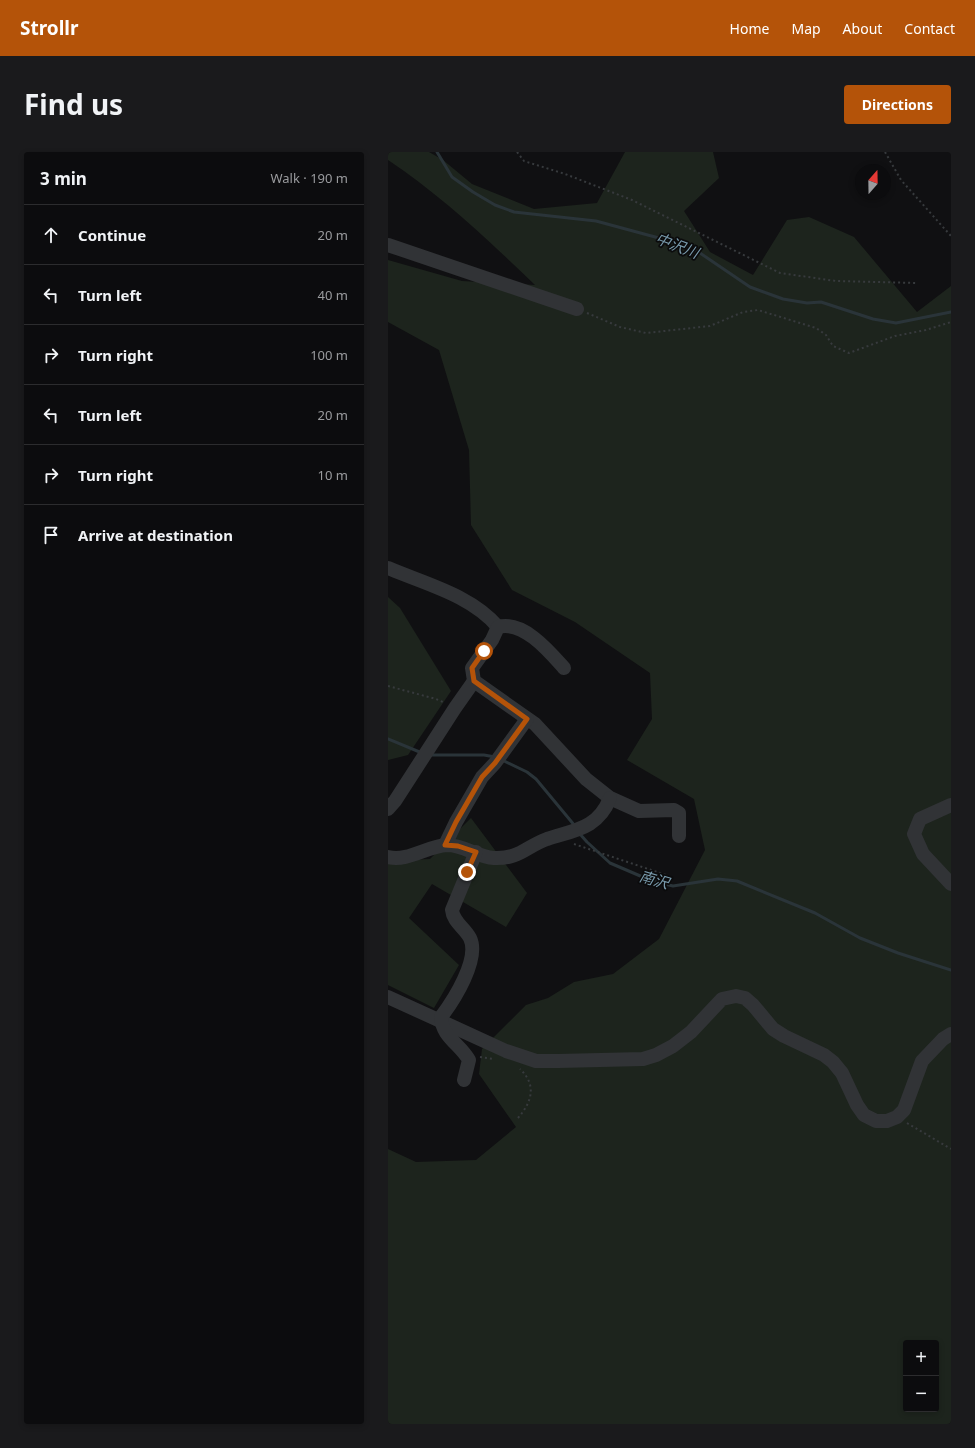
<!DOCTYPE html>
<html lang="en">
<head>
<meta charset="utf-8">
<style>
	body { margin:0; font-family:"Noto Sans","Noto Sans JP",sans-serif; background:#1a1a1c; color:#f1f3f6 }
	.controls { position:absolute; right:12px; bottom:12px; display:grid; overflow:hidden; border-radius:4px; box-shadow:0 2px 6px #0003 }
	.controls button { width:36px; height:36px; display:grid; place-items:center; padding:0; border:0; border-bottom:1px solid #2c2c2e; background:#0c0c0e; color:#f1f3f6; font:20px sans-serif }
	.compass { position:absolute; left:467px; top:12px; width:36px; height:36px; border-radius:50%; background:#0c0c0e; box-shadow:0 2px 6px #0003; rotate:20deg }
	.stop { position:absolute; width:12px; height:12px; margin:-9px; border:3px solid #b45309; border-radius:50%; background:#fff }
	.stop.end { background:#b45309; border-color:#fff; box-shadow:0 1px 4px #0008 }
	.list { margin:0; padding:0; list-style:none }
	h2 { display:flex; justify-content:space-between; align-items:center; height:52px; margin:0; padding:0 16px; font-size:17px }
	h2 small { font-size:13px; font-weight:400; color:#9a9b9e }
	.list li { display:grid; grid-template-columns:26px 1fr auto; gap:12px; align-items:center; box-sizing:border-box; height:60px; padding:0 16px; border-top:1px solid #2c2c2e }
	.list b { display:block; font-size:15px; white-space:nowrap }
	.list em { font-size:13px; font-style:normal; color:#9a9b9e }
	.icon { flex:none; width:22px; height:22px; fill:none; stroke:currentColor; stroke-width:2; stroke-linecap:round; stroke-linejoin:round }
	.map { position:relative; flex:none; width:563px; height:1272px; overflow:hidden; border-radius:4px }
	header { display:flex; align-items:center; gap:24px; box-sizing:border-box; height:56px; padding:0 20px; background:#b45309; color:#fff }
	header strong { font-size:19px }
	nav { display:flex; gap:22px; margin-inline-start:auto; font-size:14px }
	.intro { display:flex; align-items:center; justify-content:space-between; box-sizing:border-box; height:96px; padding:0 24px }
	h1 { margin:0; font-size:28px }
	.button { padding:10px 18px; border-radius:4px; background:#b45309; color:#fff; font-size:14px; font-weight:700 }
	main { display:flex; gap:24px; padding:0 24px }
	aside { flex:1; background:#0c0c0e; border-radius:4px; box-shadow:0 2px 6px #0003 }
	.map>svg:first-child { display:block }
	.green { fill:#1d241d; fill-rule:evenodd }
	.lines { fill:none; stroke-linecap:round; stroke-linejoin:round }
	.stream { stroke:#2a3439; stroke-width:3 }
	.path { stroke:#373a3d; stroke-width:2; stroke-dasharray:2 3; stroke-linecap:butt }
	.minor { stroke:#313336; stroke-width:14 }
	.route { stroke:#b45309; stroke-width:5 }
	.labels { text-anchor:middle; stroke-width:3.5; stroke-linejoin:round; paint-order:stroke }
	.water-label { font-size:15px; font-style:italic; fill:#799bad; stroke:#0b0b0c }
</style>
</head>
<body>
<header>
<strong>Strollr</strong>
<nav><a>Home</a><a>Map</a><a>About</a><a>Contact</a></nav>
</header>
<div class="intro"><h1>Find us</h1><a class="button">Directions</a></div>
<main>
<aside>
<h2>3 min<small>Walk · 190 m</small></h2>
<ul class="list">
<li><svg class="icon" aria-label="ahead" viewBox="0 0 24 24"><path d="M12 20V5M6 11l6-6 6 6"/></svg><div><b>Continue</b></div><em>20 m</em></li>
<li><svg class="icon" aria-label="left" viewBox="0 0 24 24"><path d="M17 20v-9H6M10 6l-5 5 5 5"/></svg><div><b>Turn left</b></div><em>40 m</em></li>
<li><svg class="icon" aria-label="right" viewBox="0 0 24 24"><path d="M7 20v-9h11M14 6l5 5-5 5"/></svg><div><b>Turn right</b></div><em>100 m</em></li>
<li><svg class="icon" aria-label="left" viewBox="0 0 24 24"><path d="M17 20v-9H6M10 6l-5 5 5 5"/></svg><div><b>Turn left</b></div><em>20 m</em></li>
<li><svg class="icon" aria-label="right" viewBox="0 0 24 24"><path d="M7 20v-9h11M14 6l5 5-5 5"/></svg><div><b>Turn right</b></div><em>10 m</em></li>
<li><svg class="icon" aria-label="arrive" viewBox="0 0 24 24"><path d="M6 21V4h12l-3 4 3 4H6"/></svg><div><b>Arrive at destination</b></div></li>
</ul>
</aside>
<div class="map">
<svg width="563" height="1272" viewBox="0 0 563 1272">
	<rect width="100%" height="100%" fill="#101012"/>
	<g class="green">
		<path d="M0 0H41L55 8 84 32 146 57 209 51 237 0H325L331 26 296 59 322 100 365 123 399 68 421 65 466 85 529 160 563 134V1272H0V997L28 1010 88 1008 128 975 91 922 94 897 138 853 160 846 186 830 225 822 271 787 317 698 306 647 239 608 264 567 262 521 187 470 124 438 83 373 81 298 51 198 0 170V108L74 129 147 133C100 88 54 44 0 8ZM518 1191H548V1257H518Z"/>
		<path d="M0 445 12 456 63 539 20 603 0 608Z"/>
		<path d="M83 666 139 741 118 775 44 732 21 766 71 813 46 856 0 833V709L42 707Z"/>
	</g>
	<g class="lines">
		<g class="stream">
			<path d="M49 0 64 25 85 40 107 53 126 60 208 69 282 89 309 99 362 135 395 147 419 151 433 150 485 167 508 171 563 160"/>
			<path d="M0 587 34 601"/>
			<path d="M41 603H96L107 605"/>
			<path d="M114 608 139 620 148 627 187 674"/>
			<path d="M191 681 199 690 222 711 264 729 285 734 330 727 349 729 427 761 472 786 510 801 563 818"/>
		</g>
		<g class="path">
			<path d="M129 0 136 9 177 22 244 48 392 121 448 129 530 131"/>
			<path d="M497 0 513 28 563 84"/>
			<path d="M199 161 232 175 258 181 322 174 355 160 370 158 428 176 438 183 445 194 461 201 507 184 538 178 563 170"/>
			<path d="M0 534 48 547 57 551"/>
			<path d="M186 692 278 723"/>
			<path d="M92 905 105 907"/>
			<path d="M130 966C144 950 149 933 132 917"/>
			<path d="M519 971 563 997"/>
		</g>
		<g class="minor">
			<path d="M0 93 189 157"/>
			<path d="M0 416C37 432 83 443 110 475"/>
			<path d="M176 516C161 499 135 468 110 475L104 488 84 516 86 529 147 572 198 627 222 646 251 659 286 658 291 661V684"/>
			<path d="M563 653 532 667 526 682 535 702 563 732"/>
			<path d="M0 657 7 649 67 556 86 529"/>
			<path d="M57 693 68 670 94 625 107 611 139 567"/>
			<path d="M0 705C20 710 39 694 59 693 76 693 89 705 106 706 132 707 137 695 159 687 186 678 210 677 222 646"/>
			<path d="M0 845 118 899 148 909H170L255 907 268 903 285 894 303 880 334 847 348 844 357 846 365 853 385 877 396 884 436 903 445 910 454 921 469 953 476 963 488 969H499L509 965 516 958 534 909 555 887 563 882"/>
			<path d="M76 928 81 908C72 892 54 885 53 865 66 848 92 807 82 786 77 776 65 770 64 758L88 700"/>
		</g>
	</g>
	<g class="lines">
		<path class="route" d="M79 720 88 700 70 694 57 693 68 670 94 625 107 611 139 567 86 529 84 516 96 499"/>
	</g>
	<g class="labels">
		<g class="water-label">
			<text transform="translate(289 94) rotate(21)" y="5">中沢川</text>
			<text transform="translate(266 728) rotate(16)" y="5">南沢</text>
		</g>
	</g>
</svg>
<div class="controls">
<button>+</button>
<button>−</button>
</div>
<svg class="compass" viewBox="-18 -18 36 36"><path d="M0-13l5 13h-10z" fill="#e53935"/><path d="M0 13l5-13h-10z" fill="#9a9b9e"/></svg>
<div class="stop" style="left:96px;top:499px"></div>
<div class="stop end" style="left:79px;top:720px"></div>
</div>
</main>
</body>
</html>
